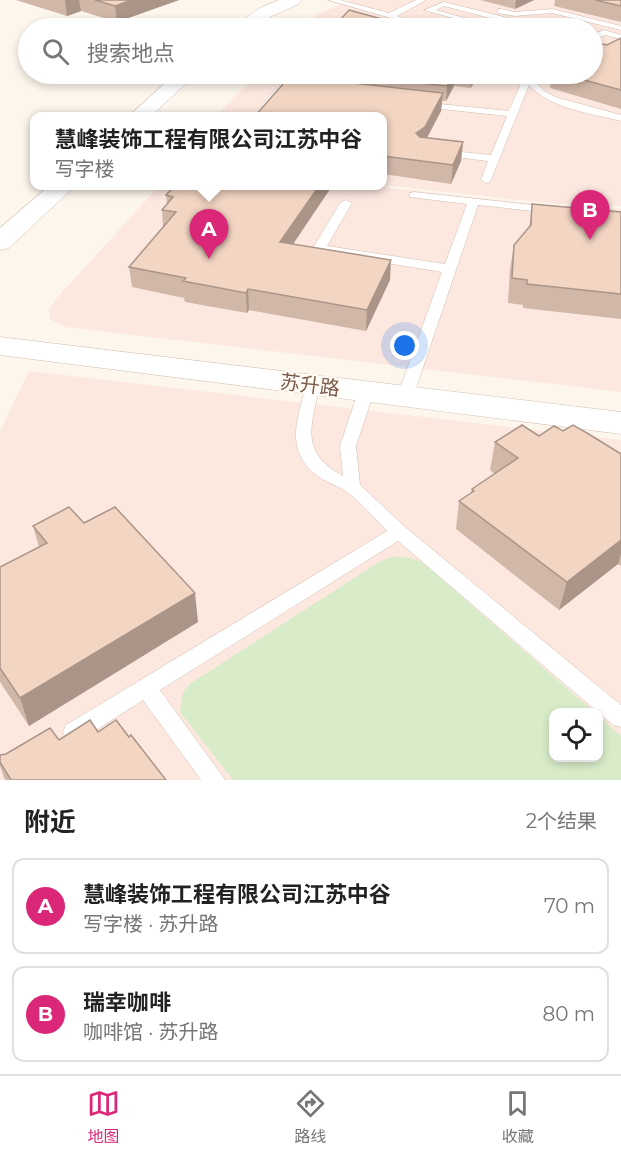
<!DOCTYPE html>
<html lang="zh">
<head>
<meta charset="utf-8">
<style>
	body { margin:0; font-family:Montserrat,"Noto Sans SC",sans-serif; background:#f2f2f2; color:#222 }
	.controls { position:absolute; right:18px; bottom:18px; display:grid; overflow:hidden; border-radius:12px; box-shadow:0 3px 9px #0003 }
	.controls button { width:54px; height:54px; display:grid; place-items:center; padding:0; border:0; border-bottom:2px solid #e0e0e0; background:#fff; color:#222; font:30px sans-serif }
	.you { position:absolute; left:405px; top:346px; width:21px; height:21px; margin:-15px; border:4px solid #fff; border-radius:50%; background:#1a73e8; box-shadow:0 0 0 9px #1a73e833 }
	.badge { display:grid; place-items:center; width:39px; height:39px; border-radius:50%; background:#db2777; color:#fff; font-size:20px; font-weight:700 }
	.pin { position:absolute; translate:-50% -50px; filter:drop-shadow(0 2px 3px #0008) }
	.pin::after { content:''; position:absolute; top:32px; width:21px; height:18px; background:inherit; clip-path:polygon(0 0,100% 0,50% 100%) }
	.popup { position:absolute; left:30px; top:112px; width:357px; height:78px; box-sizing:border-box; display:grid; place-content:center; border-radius:12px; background:#fff; filter:drop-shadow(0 2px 4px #0005); font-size:20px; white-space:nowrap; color:#767676 }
	.popup b { font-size:22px; color:#222 }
	.popup::after { content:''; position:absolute; left:50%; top:100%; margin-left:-12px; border:12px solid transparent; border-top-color:#fff }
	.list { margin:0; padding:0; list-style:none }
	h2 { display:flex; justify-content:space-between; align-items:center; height:78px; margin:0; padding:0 24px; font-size:26px }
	h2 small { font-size:20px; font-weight:400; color:#767676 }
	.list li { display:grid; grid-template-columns:39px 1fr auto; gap:18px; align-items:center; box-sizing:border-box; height:96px; margin:0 12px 12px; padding:0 12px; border:2px solid #e0e0e0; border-radius:12px }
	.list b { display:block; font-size:22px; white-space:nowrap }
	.list p { margin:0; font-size:20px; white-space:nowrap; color:#767676 }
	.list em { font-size:20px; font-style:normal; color:#767676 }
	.icon { flex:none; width:33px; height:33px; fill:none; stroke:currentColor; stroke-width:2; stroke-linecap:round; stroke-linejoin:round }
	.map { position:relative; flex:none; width:621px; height:780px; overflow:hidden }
	.search { position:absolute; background:#fff; box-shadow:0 3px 9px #0003; left:18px; right:18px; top:18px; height:66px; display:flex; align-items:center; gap:15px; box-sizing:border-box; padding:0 21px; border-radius:33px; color:#767676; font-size:22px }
	.sheet { height:294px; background:#fff }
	nav { display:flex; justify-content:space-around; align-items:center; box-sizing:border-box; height:84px; border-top:2px solid #e0e0e0; background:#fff; font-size:16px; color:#767676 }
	nav a { display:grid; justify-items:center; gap:3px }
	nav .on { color:#db2777 }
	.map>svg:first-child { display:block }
	.commercial { fill:#fde8e0; fill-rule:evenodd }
	.green { fill:#d8ecc9 }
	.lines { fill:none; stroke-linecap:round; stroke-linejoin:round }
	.service-casing { stroke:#d1beb0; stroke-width:1 }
	.minor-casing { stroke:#d1beb0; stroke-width:1 }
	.tertiary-casing { stroke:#d1beb0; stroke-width:1 }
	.service { fill:#fff; fill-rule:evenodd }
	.minor { fill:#fff; fill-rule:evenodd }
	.tertiary { fill:#fff; fill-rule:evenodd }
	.wall { fill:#d1b7a8 }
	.shaded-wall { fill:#aa9588 }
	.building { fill:#f3d5c3; stroke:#aa9588; stroke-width:1.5 }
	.labels { text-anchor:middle; stroke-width:4.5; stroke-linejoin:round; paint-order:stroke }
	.street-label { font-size:20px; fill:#7a5c4d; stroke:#fffaf3 }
</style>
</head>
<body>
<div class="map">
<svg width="621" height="780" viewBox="0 0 621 780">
	<rect width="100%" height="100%" fill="#fdf6ec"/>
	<g class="commercial">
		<path d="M352 0H621V206L556 204 383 185V116H216L257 74H592V28H301L317 14Z"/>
		<path d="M159 186H374L571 208 621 209V392L65 327 50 319 49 310 56 299Z"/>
		<path d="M29 371 621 440V780H0V431ZM554 712H598V758H554Z"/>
	</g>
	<path class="green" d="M397 556 415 559 423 563 594 712H554V758H598L599 716 621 736V780H233L180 712 183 692 191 683 382 560Z"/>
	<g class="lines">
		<defs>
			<g id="service">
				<path d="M328 0H340L389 13 416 0H426L397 16 437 28H426Z"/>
				<path d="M444 2 524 22 525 24 521 26 444 6 436 10 500 28H489L424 10Z"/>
				<path d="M501 9 515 12 552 9 621 26V30L552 13 515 16 498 13V9Z"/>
				<path d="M604 30 621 35V39L605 35 592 40V35Z"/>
				<path d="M289 74H297L262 116H247L255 113Z"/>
				<path d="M525 74H533L532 77 544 91 555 97 621 115V121C591 113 550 109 529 85L490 182 486 183 481 180 488 161 439 155V151L443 150 491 155 507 116 423 107 420 106V102L509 111Z"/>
				<path d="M414 192 551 207 557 210 551 213 478 205 413 397 405 402 397 397 442 272 319 252 313 248 340 203 346 200 352 203 327 246 445 264 467 204 410 197V193Z"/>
				<path d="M313 380 320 385C311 426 299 452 343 476L340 446 358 392 361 389H371L374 392 356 446 360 485 405 527 621 705V727L613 725 398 541 160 690 225 780H201L143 700 82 739 74 742 66 739 63 732 66 725 387 531C374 518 362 503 347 492 339 486 328 483 319 477 284 451 297 421 306 385Z"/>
			</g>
			<path id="minor" d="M0 337 621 412V434L0 355Z"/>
			<g id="tertiary">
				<path d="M279 0H301L299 4 272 16 252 28H232L260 8Z"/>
				<path d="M175 74H196L151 116H129Z"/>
				<path d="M49 186H75L9 248 0 250V228Z"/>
			</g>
		</defs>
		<use href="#service" class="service-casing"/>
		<use href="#minor" class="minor-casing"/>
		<use href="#tertiary" class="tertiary-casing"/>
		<use href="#service" class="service"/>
		<use href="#minor" class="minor"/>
		<use href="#tertiary" class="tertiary"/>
	</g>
	<g class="wall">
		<path d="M16 0H179L117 22 81 11 67 16Z"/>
		<path d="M480 0H534L515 9Z"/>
		<path d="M555 0H621V22L554 6Z"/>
		<path d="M621 38V109L550 88 552 74H592L607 45Z"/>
		<path d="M297 74H478L471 88 454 86 446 101H442L441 111 427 138 463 142 461 161 451 184 383 174V117L298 77Z"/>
		<path d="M175 186H332L293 244 390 280 366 331 249 310 247 313 185 302 184 298 132 287 129 267 163 227 162 210 167 204 166 195Z"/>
		<path d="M532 204 621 212V319L523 308V305L508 303 510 269 514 245 529 229Z"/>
		<path d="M563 431 621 454V566L618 564 559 610 456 529 459 501 471 493 472 489 495 474 490 470 495 442Z"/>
		<path d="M84 523 198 622 29 726 0 682V567L39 547 33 526Z"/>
		<path d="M98 732 129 737 166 780H5L0 766V755L6 754 59 740Z"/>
	</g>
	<g class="shaded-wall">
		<path d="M65 0H79L81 11 67 16Z"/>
		<path d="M132 0H179L117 22 115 6Z"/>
		<path d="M516 0H534L515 9Z"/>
		<path d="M454 74H455L454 86 446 101 447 86Z"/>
		<path d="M473 74H478L471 88Z"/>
		<path d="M443 93 441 111 423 145 416 133Z"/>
		<path d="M463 142 461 161 451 184 453 165Z"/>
		<path d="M319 186H332L281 262 280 242Z"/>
		<path d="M391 260 390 280 366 331 367 310Z"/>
		<path d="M248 289 249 310 247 313 246 293Z"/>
		<path d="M621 540V554L618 564 559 610 567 582Z"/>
		<path d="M195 593 198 622 29 726 20 698Z"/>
	</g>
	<g class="building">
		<path d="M95 0H132L115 6Z"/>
		<path d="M595 0H621V6Z"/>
		<path d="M349 10 415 28H333Z"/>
		<path d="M621 38V90L562 74H592V50L603 44 607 45Z"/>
		<path d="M336 74H454L447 86Z"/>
		<path d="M290 76 443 93 425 127 416 133 420 137 463 142 453 165 383 156V117H254Z"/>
		<path d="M175 186H319L280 242 391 260 367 310 248 289 246 293 183 281 186 278 129 267 176 212 162 210 173 197 166 195Z"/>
		<path d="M532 204 621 212V294L527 284V280L512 278 514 245 531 225Z"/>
		<path d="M522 425 539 436 554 426 563 431 573 425 587 433 621 454V540L567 582 459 501 474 491 472 489 518 458 495 442Z"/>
		<path d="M69 507 84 523 115 507 195 593 20 698 0 668V567L47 543 33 526Z"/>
		<path d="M90 720 98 732 116 720 129 737 131 735 166 780H11L0 762V755L6 754 50 728 59 740Z"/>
	</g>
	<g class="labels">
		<g class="street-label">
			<text transform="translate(310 385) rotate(7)" y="7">苏升路</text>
		</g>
	</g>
</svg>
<div class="controls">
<button><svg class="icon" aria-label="locate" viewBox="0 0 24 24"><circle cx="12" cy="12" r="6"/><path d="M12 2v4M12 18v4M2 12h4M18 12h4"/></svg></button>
</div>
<div class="you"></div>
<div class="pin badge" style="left:209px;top:259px">A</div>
<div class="popup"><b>慧峰装饰工程有限公司江苏中谷</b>写字楼</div>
<div class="pin badge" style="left:590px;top:240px">B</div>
<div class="search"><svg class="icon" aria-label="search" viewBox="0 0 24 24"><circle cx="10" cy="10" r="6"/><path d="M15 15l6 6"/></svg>搜索地点</div>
</div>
<section class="sheet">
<h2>附近<small>2个结果</small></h2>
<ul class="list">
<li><span class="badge">A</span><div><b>慧峰装饰工程有限公司江苏中谷</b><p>写字楼 · 苏升路</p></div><em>70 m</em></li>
<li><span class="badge">B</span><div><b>瑞幸咖啡</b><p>咖啡馆 · 苏升路</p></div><em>80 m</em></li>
</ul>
</section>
<nav>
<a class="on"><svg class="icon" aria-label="map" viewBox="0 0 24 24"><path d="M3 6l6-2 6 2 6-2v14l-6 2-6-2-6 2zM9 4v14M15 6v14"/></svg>地图</a>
<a><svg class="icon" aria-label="directions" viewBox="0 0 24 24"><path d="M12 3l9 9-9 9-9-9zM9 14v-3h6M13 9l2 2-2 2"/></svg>路线</a>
<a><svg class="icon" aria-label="saved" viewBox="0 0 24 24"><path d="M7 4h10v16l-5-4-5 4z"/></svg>收藏</a>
</nav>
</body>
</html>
